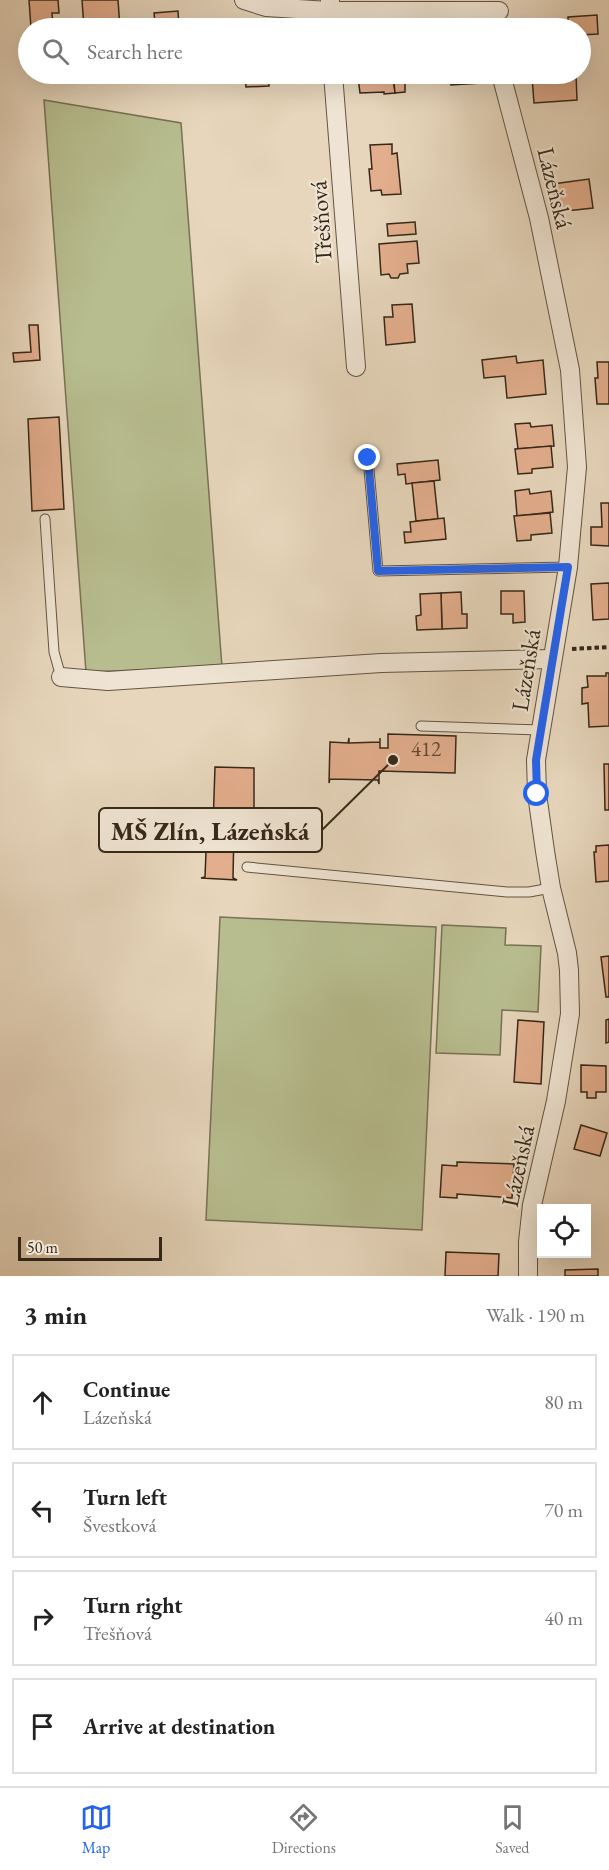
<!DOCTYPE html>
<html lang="en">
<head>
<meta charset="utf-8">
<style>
	body { margin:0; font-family:"EB Garamond",serif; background:#f6f6f6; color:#222 }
	.controls { position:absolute; right:18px; bottom:18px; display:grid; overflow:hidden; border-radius:0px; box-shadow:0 6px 24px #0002 }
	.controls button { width:54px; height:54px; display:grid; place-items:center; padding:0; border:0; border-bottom:2px solid #e0e0e0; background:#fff; color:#222; font:30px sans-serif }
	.scale { position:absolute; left:18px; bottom:15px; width:144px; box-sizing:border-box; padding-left:6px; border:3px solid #362818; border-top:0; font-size:16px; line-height:21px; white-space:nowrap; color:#362818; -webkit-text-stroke:4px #efe4d3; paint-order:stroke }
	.stop { position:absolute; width:18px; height:18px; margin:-14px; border:4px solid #2563eb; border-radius:50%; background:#fff }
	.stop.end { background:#2563eb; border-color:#fff; box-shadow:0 2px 6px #0008 }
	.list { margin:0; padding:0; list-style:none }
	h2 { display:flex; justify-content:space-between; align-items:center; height:78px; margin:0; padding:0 24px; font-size:26px }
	h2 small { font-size:20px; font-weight:400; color:#767676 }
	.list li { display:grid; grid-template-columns:39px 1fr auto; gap:18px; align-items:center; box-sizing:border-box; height:96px; margin:0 12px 12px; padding:0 12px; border:2px solid #e0e0e0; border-radius:0px }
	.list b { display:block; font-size:22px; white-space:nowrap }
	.list p { margin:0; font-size:20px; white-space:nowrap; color:#767676 }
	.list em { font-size:20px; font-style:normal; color:#767676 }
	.icon { flex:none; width:33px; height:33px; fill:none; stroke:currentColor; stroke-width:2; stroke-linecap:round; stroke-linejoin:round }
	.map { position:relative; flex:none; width:609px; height:1276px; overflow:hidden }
	.search { position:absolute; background:#fff; box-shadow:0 6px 24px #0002; left:18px; right:18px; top:18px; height:66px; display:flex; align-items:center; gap:15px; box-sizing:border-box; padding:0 21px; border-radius:33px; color:#767676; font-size:22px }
	.sheet { height:510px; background:#fff }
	nav { display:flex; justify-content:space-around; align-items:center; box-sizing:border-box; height:84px; border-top:2px solid #e0e0e0; background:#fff; font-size:16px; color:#767676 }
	nav a { display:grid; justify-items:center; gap:3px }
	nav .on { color:#2563eb }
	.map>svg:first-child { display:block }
	.green { fill:#b7bd8f; stroke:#767254; stroke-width:1.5 }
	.building { fill:#e3ae8d; stroke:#362818; stroke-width:1.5 }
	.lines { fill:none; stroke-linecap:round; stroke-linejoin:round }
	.lane-casing { stroke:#625441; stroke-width:11 }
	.street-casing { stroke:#625441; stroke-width:20 }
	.path { stroke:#362818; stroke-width:4; stroke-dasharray:4.5 3; stroke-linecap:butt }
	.lane { stroke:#efe4d3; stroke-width:9 }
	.street { stroke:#efe4d3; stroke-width:18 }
	.route { stroke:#2563eb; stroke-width:8 }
	.labels { text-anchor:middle; stroke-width:4.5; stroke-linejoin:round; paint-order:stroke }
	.number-label { font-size:21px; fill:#614a35 }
	.street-label { font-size:24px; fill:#362818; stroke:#efe4d3 }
	.leader { fill:none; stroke:#362818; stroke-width:2 }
	.callout-dot { fill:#362818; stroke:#efe4d3; stroke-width:2 }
	.callout { fill:#efe4d3; stroke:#362818; stroke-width:2 }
	.callout-label { font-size:26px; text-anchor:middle; font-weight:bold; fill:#362818 }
</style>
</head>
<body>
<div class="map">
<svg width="609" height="1276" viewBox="0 0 609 1276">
	<rect width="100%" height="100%" fill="#e7d6bc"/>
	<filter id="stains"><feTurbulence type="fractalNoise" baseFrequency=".00333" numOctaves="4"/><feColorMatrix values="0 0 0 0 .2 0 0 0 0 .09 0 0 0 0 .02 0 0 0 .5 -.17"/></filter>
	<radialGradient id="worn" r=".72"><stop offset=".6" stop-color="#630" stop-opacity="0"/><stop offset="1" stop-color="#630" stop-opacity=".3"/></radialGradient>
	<g class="green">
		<path d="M44 100 181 123 222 667 86 672Z"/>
		<path d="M220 917 436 927 422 1230 206 1220Z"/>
		<path d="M442 925 506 928 505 945 541 946 538 1012 502 1010 500 1055 436 1053Z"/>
	</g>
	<g class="building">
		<path d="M29 0H58L59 13H52L53 28H31Z"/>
		<path d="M82 0H118L120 28H84Z"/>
		<path d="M178 11 179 28H144V24L155 23 154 13Z"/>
		<path d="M597 15 598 34 580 35V28H568V17Z"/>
		<path d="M204 19 205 28H216H179V21Z"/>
		<path d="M245 74H268L269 86 246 87Z"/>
		<path d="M278 74H297H291V79L279 80Z"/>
		<path d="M351 74H393L395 93 384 94V92L360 93 358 77 351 78Z"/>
		<path d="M393 74H429L430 81 405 83V92L395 93Z"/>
		<path d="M444 74H482V83L451 85 450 80 445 82Z"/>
		<path d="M557 74H576L577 100 534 103 532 76 531 75Z"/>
		<path d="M392 144V154L397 153 401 194 382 195 381 190 371 191 369 169H372L370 145Z"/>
		<path d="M589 179 593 208 557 212 553 184Z"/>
		<path d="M415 222 416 234 388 236 387 224Z"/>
		<path d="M417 241 419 263 407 264 408 273 400 274 398 278H391L389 274 381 275 379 244Z"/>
		<path d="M412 304 415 342 386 345 384 317H393L392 305Z"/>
		<path d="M29 325H38L40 360 14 362 13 353 31 352Z"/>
		<path d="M516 356 517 363 543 360 546 394 507 398 505 376 484 378 482 360Z"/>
		<path d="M597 362H609V404H597L595 378H598Z"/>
		<path d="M59 417 64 509 32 511 28 419Z"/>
		<path d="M530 423 531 427 552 425 554 446 518 449 515 424Z"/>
		<path d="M551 446 553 467 532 469V473L518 474 515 449Z"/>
		<path d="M438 460 440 480 406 484 405 474 398 475 397 464Z"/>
		<path d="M434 481 438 519 416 521 412 483Z"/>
		<path d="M529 489 530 494 551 491 553 512 517 516 515 491Z"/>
		<path d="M601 503H609V546L591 545V527H602Z"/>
		<path d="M550 513 552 533 531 535V540L517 541 514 516Z"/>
		<path d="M444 518 446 539 405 543 404 532H411L410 522Z"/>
		<path d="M609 583V619L593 620 591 584Z"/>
		<path d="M501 591H524L525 622 513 623V614H501Z"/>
		<path d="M461 592 462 614H467V628L442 629 441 593Z"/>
		<path d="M441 593 442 629 417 630 416 616 421 615 420 594Z"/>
		<path d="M606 673H609V726L589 727 588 703 582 704V688L588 687 587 676H606Z"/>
		<path d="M388 734 456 736 455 773 379 771V784L378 780 330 779 329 783 330 742 348 743 349 738V743L380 742V738V748H388Z"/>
		<path d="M604 764H609V810H605Z"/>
		<path d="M215 767 254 768V810H232V826L237 827 234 828 233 878 237 880 201 878 205 877 207 827 203 826H213Z"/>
		<path d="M609 845V881L596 882 594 852H596V846Z"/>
		<path d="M609 956V997H606L601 957Z"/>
		<path d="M609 1019V1042L606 1043V1020Z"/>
		<path d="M518 1020 544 1022 541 1084 514 1082Z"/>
		<path d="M581 1065 606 1066V1092H596V1098H587V1092H581Z"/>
		<path d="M581 1125 607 1133 600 1156 574 1149Z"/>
		<path d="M457 1162 514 1164 512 1198 457 1194V1198L440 1197 442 1165 457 1166Z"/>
		<path d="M446 1252 499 1254 498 1276H445Z"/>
		<path d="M598 1269V1276H565V1270Z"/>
	</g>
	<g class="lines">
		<defs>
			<g id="lane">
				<path d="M368 458 378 571 568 567"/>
				<path d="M45 519 54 652 61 677"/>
				<path d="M421 726 541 730"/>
				<path d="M247 867 507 892H529L551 888"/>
			</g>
			<g id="street">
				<path d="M244 0 266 7 329 11H499"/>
				<path d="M330 0V28"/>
				<path d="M333 74 356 367"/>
				<path d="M501 74 539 218 570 370 577 467 568 567 536 760 537 794 545 851 551 888 567 953 569 970 570 1014 556 1101 532 1205 528 1242V1276"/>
				<path d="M61 677 108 681 381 663 552 659"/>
			</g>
		</defs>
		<use href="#lane" class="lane-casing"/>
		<use href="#street" class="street-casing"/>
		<path class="path" d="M572 649 609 647"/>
		<use href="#lane" class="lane"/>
		<use href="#street" class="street"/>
	</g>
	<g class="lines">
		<path class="route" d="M368 458 378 571 568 567 536 760 537 794"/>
	</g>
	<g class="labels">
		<g class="number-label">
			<text x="426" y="756">412</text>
		</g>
		<g class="street-label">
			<text transform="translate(555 188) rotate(76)" y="8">Lázeňská</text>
			<text transform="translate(321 222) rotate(-94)" y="8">Třešňová</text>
			<text transform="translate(526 670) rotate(-81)" y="8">Lázeňská</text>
			<text transform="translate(518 1166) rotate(-78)" y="8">Lázeňská</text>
		</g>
	</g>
	<path class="leader" d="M393 760L322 830"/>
	<circle class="callout-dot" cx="393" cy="760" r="6"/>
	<rect class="callout" x="99" y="808" width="223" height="44" rx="6"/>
	<g class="callout-label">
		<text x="210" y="840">MŠ Zlín, Lázeňská</text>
	</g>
	<rect width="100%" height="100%" filter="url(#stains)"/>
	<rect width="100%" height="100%" fill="url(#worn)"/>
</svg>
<div class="controls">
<button><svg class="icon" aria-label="locate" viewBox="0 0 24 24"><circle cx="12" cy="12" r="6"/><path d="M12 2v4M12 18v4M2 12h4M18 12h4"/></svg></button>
</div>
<div class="scale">50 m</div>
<div class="stop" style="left:537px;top:794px"></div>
<div class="stop end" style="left:368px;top:458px"></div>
<div class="search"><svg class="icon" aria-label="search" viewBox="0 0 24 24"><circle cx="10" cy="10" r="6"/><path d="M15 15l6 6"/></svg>Search here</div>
</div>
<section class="sheet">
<h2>3 min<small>Walk · 190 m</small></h2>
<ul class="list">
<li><svg class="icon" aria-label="ahead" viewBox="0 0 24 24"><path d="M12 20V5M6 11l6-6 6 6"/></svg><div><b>Continue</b><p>Lázeňská</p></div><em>80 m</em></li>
<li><svg class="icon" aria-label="left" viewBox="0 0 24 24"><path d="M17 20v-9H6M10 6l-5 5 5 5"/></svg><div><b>Turn left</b><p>Švestková</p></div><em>70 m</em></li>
<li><svg class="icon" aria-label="right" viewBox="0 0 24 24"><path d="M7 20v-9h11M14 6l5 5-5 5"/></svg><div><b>Turn right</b><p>Třešňová</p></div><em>40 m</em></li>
<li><svg class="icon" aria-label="arrive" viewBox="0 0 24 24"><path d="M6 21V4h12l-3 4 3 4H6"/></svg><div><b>Arrive at destination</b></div></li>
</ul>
</section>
<nav>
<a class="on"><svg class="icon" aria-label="map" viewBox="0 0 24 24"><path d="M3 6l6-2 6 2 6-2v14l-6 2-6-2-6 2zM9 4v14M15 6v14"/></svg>Map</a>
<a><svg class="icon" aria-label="directions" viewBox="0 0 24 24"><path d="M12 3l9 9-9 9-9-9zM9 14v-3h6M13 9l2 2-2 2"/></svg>Directions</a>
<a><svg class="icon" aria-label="saved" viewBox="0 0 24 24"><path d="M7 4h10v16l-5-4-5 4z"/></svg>Saved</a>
</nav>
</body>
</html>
